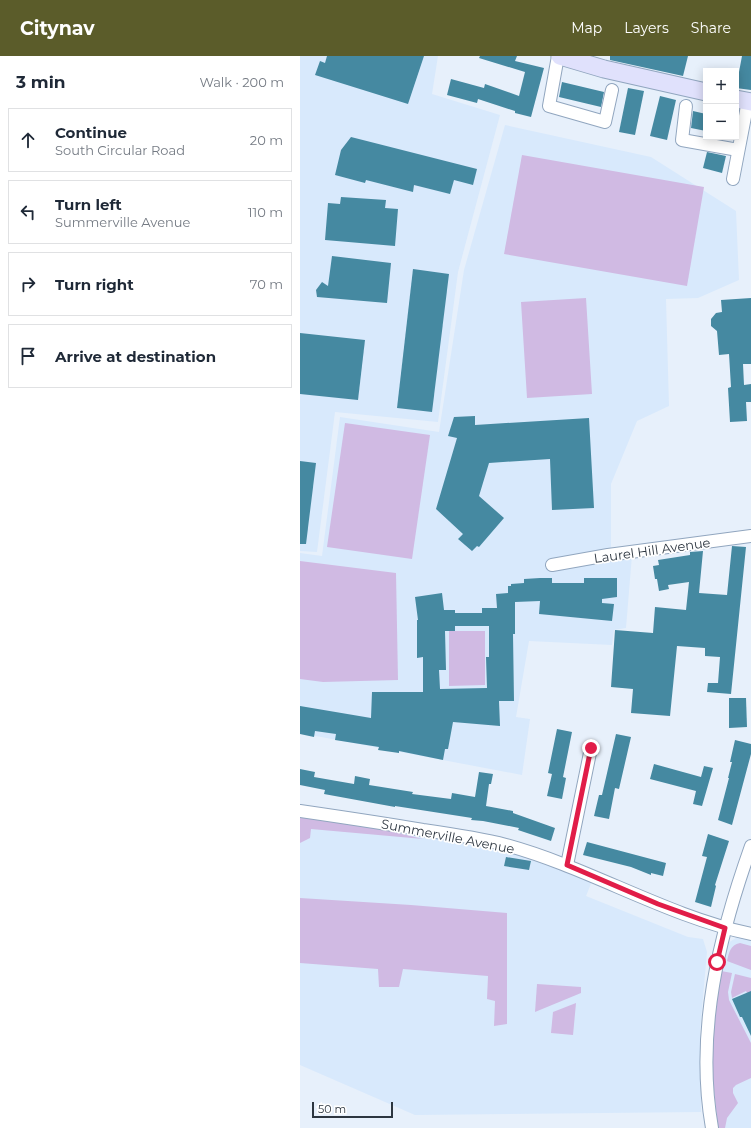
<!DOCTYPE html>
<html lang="en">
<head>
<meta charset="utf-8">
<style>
	body { margin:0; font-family:Montserrat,sans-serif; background:#f2f2f3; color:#1f2937 }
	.controls { position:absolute; right:12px; top:12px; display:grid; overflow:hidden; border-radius:0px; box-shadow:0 2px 10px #0003 }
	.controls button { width:36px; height:36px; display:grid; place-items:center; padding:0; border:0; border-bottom:1px solid #e0e1e3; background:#fff; color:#1f2937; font:20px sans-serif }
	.scale { position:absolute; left:12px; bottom:10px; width:81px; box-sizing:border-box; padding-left:4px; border:2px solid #2d3640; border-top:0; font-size:11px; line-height:14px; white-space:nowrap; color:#2d3640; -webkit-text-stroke:3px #fff; paint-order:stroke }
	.stop { position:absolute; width:12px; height:12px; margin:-9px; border:3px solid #e11d48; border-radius:50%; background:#fff }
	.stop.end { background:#e11d48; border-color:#fff; box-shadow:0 1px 4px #0008 }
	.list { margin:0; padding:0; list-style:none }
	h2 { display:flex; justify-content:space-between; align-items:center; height:52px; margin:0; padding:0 16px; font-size:17px }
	h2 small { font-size:13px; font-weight:400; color:#747a83 }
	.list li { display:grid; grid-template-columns:26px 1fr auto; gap:12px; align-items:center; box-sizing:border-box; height:64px; margin:0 8px 8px; padding:0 8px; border:1px solid #e0e1e3; border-radius:0px }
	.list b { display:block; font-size:15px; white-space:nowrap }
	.list p { margin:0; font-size:13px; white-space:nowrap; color:#747a83 }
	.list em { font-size:13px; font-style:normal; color:#747a83 }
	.icon { flex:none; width:22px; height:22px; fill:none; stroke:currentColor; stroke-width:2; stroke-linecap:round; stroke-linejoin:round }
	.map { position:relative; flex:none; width:451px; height:1072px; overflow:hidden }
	header { display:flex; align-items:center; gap:24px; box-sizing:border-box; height:56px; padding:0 20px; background:#5b5c2a; color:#fff }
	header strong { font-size:19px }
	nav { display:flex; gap:22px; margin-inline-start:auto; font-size:14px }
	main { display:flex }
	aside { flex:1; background:#fff }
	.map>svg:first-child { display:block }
	.built { fill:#d8e9fc }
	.green { fill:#d0bae3 }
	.building { fill:#4589a1; fill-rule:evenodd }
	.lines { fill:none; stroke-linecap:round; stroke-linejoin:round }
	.street-casing { stroke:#91a6bf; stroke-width:14 }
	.secondary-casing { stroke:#91a6bf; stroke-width:19 }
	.street { stroke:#fff; stroke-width:12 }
	.secondary { stroke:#e0e1fc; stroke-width:17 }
	.route { stroke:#e11d48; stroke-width:5 }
	.labels { text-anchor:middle; stroke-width:3.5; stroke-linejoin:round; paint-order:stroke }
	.street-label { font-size:13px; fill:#2d3640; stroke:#fff }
</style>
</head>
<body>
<header>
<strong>Citynav</strong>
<nav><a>Map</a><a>Layers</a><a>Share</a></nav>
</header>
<main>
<aside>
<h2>3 min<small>Walk · 200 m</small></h2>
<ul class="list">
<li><svg class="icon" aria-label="ahead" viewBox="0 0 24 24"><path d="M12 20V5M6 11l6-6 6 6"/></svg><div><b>Continue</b><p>South Circular Road</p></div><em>20 m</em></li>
<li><svg class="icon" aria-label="left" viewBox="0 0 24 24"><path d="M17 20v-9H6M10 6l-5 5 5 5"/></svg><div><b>Turn left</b><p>Summerville Avenue</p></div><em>110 m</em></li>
<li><svg class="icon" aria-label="right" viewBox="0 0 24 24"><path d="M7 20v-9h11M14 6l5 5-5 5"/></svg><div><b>Turn right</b></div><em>70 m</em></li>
<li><svg class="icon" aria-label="arrive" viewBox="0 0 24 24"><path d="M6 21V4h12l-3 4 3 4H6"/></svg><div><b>Arrive at destination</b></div></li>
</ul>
</aside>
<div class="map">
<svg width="451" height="1072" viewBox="0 0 451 1072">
	<rect width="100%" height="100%" fill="#e7f0fb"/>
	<g class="built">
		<path d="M0 0H138L132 38 200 59 158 216 138 366 35 356 17 496 0 495Z"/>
		<path d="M205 69 351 101 436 155 439 224 398 242 366 243 369 350 337 365 311 428V497L332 499 326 572 314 574 312 589 229 585 216 661 230 663 222 719 0 677V497L22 500 40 361 139 376 164 214Z"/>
		<path d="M0 760 61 768 195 791 292 825 286 840 388 881 403 883 407 896 400 975 401 1056 115 1059 0 1009Z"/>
		<path d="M439 880 451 883V1072H418L411 1005 416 934 428 887Z"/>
	</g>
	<g class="green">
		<path d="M222 99 404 131 387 230 204 198Z"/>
		<path d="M286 242 292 338 227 342 221 246Z"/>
		<path d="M45 367 130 379 112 503 27 491Z"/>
		<path d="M0 505 96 517 98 624 23 626 0 623Z"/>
		<path d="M149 575H185V629L149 630Z"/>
		<path d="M0 760 61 768 123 783 11 773 10 782 0 787Z"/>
		<path d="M0 842 111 849 207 857V968L194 970 195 945 187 943 188 920 103 913 99 931H79L78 913 0 907Z"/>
		<path d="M440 887 451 890V914L427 905C429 897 430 889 440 887Z"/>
		<path d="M421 915 432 917 428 936 429 944 451 987V1022L436 1029 433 1032V1037L438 1047 427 1062 425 1072H418L411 1005 416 934Z"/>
		<path d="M435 918 451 922V945L446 935 432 942 431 936Z"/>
		<path d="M237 928 281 931V937L235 956Z"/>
		<path d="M276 947 273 979 251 977 253 956Z"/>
	</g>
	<g class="building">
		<path d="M27 0H124L108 48 15 19 20 5 25 7Z"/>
		<path d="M180 0H217L215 5 244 12 231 61 215 57V55L178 43 177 47 147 39 151 23 184 32 185 28 219 40 225 16 179 2Z"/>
		<path d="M310 0H388L383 20 310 4Z"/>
		<path d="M442 0H451V34L436 32Z"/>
		<path d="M262 26 304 36 301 51 259 41Z"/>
		<path d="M328 32 344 35 335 79 319 76Z"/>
		<path d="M360 40 376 44 367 84 350 80Z"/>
		<path d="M393 55 406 58V75L391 72Z"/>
		<path d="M51 81 177 113 173 129 154 124 150 138 114 129 113 136 66 124 65 127 35 119 41 94Z"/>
		<path d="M407 96 426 100 422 117 403 112Z"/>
		<path d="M41 141 86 144 85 152 98 153 95 190 25 184 28 147 40 148Z"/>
		<path d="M32 200 91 207 87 247 17 241 16 234 22 226 28 230Z"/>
		<path d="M113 213 149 218 132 356 97 352Z"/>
		<path d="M451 242V308H443L444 329 451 328V346H446L447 365 430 366 428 332 431 331 429 298 419 299 417 275 411 270V263L416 257 422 256 421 244Z"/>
		<path d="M0 277 65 284 58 344 0 338Z"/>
		<path d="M175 360V369L289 362 294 452 252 454 250 403 189 407 179 440 204 462 179 491 177 490 172 495 158 483 163 478 136 453 157 382 148 380 154 361Z"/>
		<path d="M0 405 16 407 6 488H0Z"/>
		<path d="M432 490 446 491 431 638 407 636 408 627H418L420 601 405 600V592L377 590 370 660 331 657 333 633 311 631 315 574 353 577 355 551 386 554 389 526 368 529 369 533 359 535 357 523H355L353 510 359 509 358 504 390 499V496L403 495 399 537 427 539Z"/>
		<path d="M240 522H252V527H284V522H317V541L302 543V547L314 548 312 565 239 558 240 545 215 546V578H213L214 645H199L200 670 153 666 148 693H145L143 704 99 695V697L78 694 79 691 35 684 36 678 15 675 14 681 0 678V650L71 662 72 636H123V601L117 602V564H118L115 541 142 537 144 554H155V557H182V552H197L196 538 208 537V530H211V528L224 527V523ZM155 570H189V601H186L187 632 140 633 139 614H146L145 575H155Z"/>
		<path d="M429 642H446L447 671 429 672Z"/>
		<path d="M257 673 272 676 263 721 266 722 262 743 247 740 252 718 248 717Z"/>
		<path d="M316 678 331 681 319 733 315 732 309 763 294 760 299 739H302Z"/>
		<path d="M435 684 451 688V698L432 769 418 764 429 722H428L432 706H430Z"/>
		<path d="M354 708 401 721 404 710 413 712 402 750 393 748 396 735 350 723Z"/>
		<path d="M0 713 15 716 14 721 54 728 55 720 70 723 69 729 113 736 112 738 151 743 152 737 175 741 179 716 193 718 191 728H189L186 750 213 755V757L255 772 251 785 218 774 219 772 183 765 171 764 172 762 95 750V751L24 738 25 734 0 729Z"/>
		<path d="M408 778 429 785 415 829 416 830 411 851 395 846 407 801 402 800Z"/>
		<path d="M287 786 366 807 363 820 351 817V819L331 811 283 799Z"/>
		<path d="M206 801 231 805 229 814 204 810Z"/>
		<path d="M451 935V980L442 961H440L432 943Z"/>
	</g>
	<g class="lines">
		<defs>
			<g id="street">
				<path d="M258 0 249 50 305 66 312 34"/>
				<path d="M386 50 382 84 438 94"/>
				<path d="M433 123 448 45"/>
				<path d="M252 509 308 499 451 480"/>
				<path d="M0 755C41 761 82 767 123 774 151 778 179 782 206 789 290 812 366 860 451 878"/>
				<path d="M267 809 291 692"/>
				<path d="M412 1072C395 976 419 880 451 790"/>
			</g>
			<g id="secondary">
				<path d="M260 0 304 13 406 36"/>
				<path d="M436 43 451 46"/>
			</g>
		</defs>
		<use href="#street" class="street-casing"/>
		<use href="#secondary" class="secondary-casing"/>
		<use href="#street" class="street"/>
		<use href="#secondary" class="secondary"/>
	</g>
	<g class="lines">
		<path class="route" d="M291 692 267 809 358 848 425 872 417 906"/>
	</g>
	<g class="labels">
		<g class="street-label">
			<text transform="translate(352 494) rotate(-8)" y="5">Laurel Hill Avenue</text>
			<text transform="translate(148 780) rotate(11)" y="5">Summerville Avenue</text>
		</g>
	</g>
</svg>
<div class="controls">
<button>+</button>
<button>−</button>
</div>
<div class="scale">50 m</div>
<div class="stop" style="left:417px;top:906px"></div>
<div class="stop end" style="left:291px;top:692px"></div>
</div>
</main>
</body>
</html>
